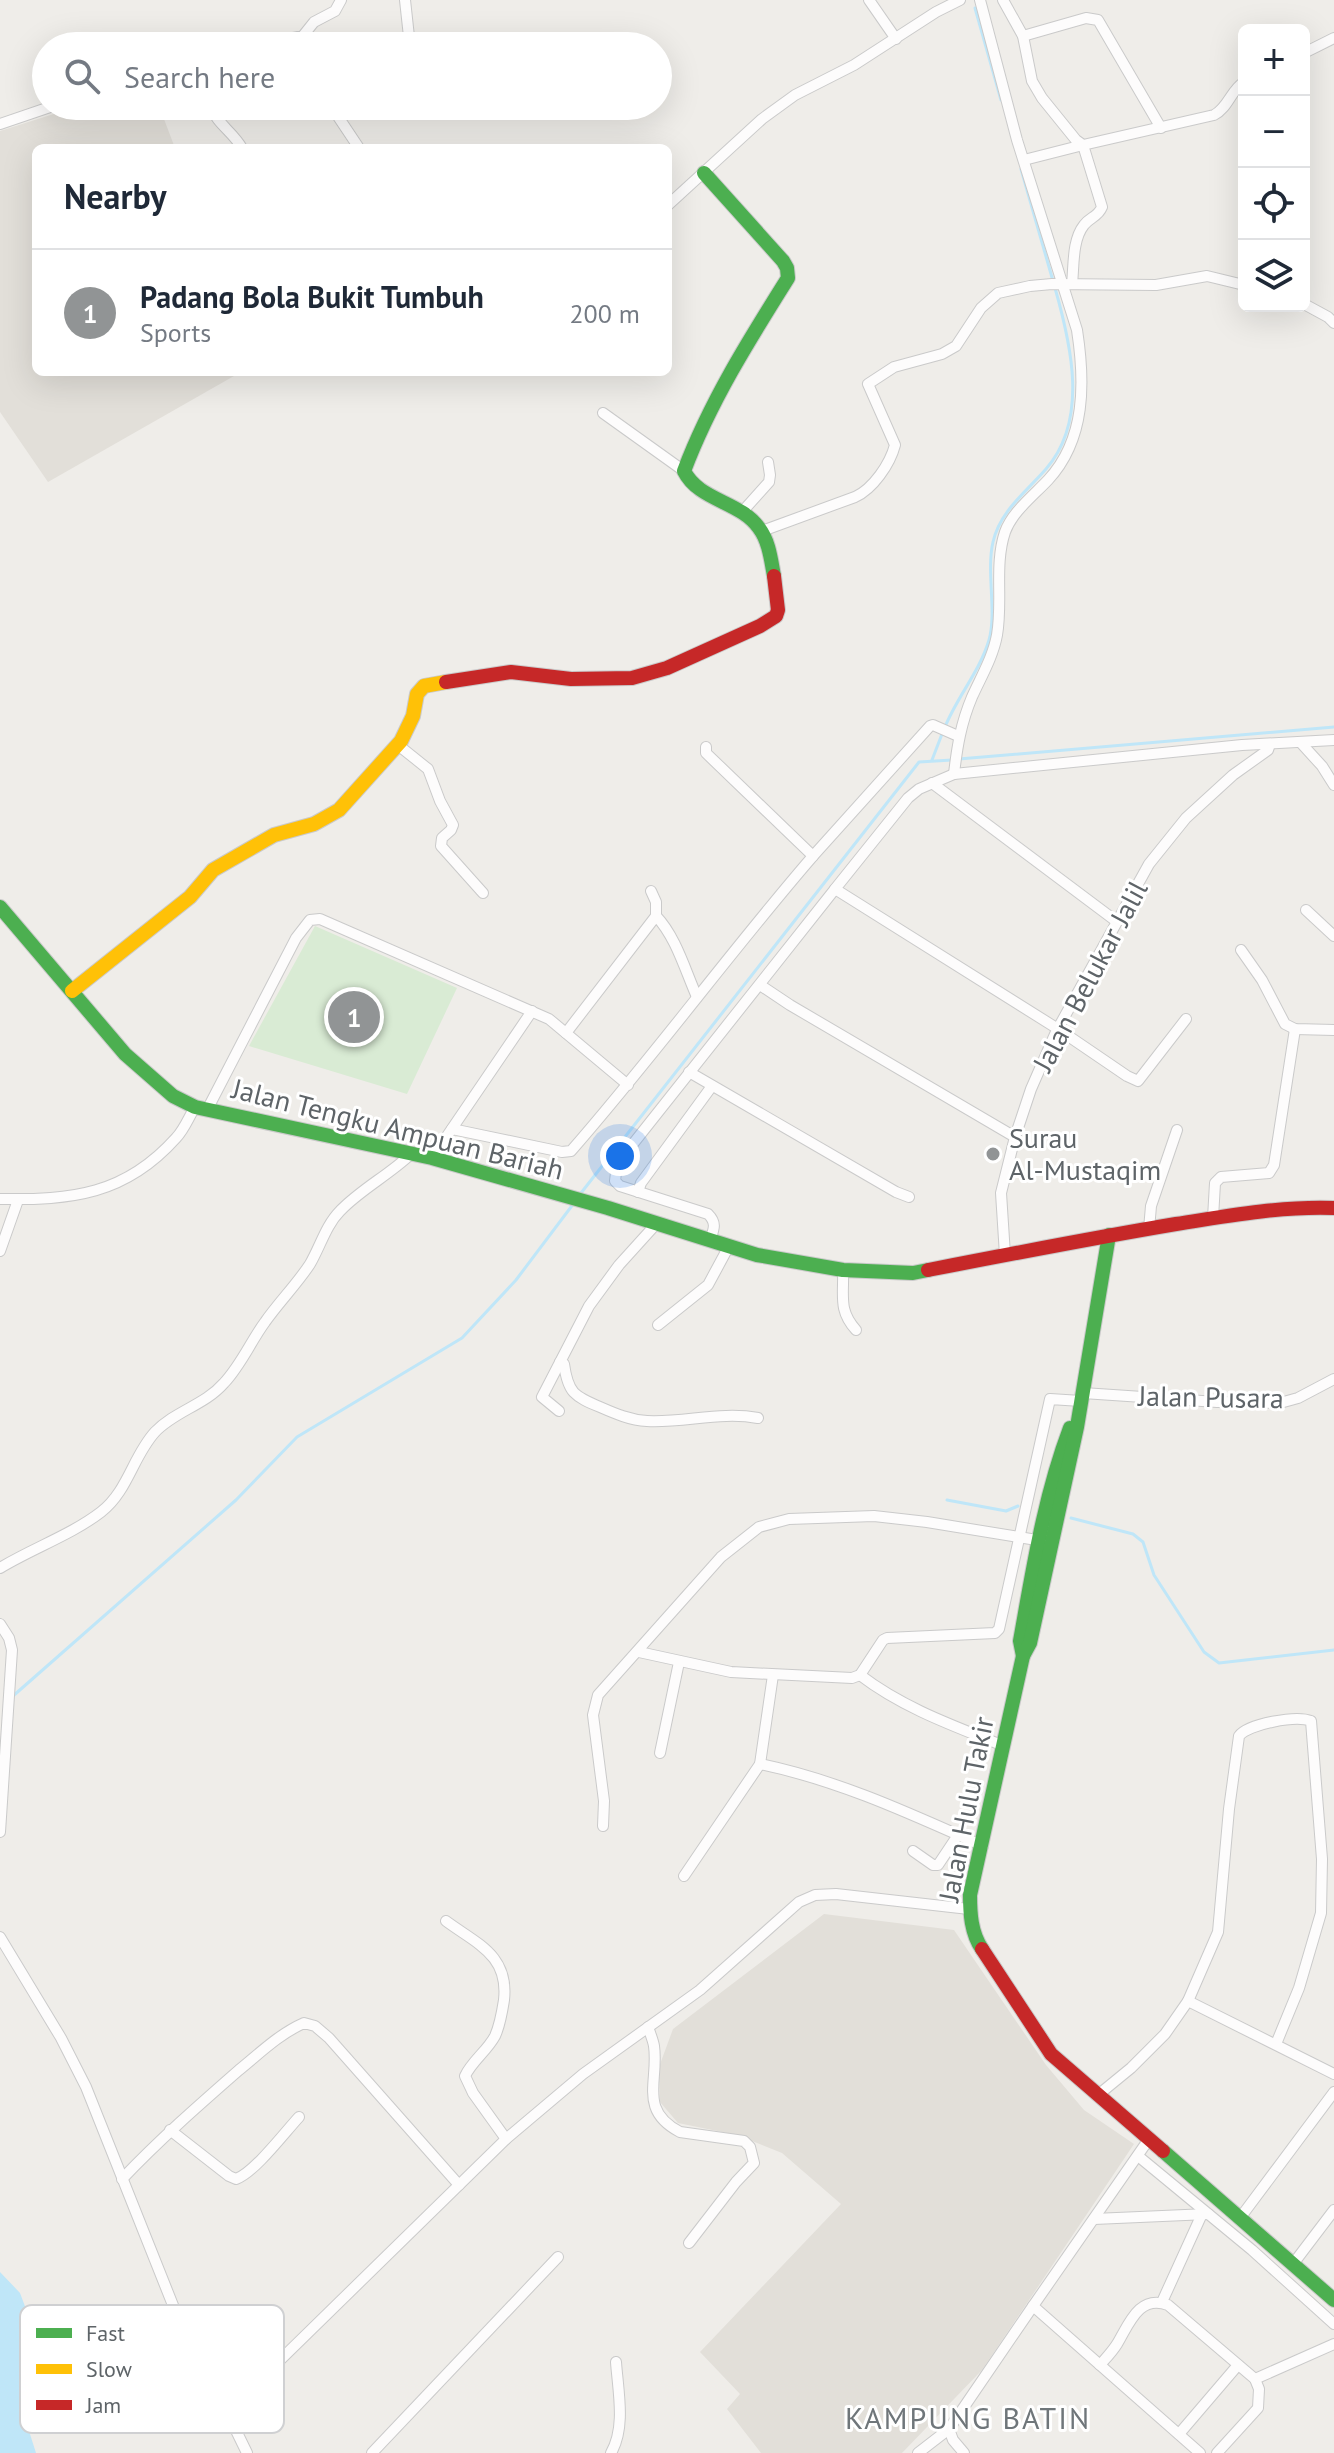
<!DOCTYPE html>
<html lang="en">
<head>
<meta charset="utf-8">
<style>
	body { margin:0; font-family:"PT Sans",sans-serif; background:#f6f6f7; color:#1f2937 }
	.controls { position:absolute; right:24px; top:24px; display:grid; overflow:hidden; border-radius:12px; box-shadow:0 8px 32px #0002 }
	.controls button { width:72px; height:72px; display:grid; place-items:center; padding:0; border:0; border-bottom:2px solid #e0e1e3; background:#fff; color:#1f2937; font:40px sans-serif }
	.you { position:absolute; left:620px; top:1156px; width:28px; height:28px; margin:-20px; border:6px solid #fff; border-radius:50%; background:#1a73e8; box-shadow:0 0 0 12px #1a73e833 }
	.badge { display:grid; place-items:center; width:52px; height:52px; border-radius:50%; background:#919495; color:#fff; font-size:26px; font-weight:700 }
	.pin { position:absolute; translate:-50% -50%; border:4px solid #fff; box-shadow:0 2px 8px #0006 }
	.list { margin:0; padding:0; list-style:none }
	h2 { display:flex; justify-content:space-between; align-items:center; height:104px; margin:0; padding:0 32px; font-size:34px }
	h2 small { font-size:26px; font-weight:400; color:#747a83 }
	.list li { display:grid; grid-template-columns:52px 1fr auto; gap:24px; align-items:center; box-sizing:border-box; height:128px; padding:0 32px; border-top:2px solid #e0e1e3 }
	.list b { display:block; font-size:30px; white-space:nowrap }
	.list p { margin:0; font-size:26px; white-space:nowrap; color:#747a83 }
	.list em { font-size:26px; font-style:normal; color:#747a83 }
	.icon { flex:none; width:44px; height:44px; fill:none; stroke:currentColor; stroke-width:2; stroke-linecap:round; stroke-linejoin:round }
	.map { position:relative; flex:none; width:1334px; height:2453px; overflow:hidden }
	.search { position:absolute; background:#fff; box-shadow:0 8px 32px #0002; left:32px; top:32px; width:640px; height:88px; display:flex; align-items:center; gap:20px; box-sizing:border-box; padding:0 28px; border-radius:44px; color:#747a83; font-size:30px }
	.panel { position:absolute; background:#fff; box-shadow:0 8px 32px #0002; left:32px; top:144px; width:640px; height:232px; border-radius:12px }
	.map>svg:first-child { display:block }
	.education { fill:#e2dfd9 }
	.green { fill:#d9ebd4 }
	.water { fill:#bfe6f8 }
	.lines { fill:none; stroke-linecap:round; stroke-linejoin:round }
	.stream { stroke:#bfe6f8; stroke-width:3 }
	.street-casing { stroke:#cacaca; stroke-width:12 }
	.fast-casing { stroke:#cacaca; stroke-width:16 }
	.slow-casing { stroke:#cacaca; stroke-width:16 }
	.jam-casing { stroke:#cacaca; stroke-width:16 }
	.street { stroke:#fdfcfc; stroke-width:10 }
	.fast { stroke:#4caf50; stroke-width:14 }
	.slow { stroke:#ffc107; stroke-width:14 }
	.jam { stroke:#c62828; stroke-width:14 }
	.poi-dot { fill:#919495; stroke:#fff; stroke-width:3 }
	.labels { text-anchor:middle; stroke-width:6; stroke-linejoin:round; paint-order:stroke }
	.street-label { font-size:28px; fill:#5e6468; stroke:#fff }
	.poi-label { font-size:28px; fill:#5e6468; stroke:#fff; text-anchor:start }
	.neighbourhood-label { font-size:30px; letter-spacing:2px; fill:#6f767a; stroke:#fff }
	.key { fill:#fff; stroke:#cfd0d2; stroke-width:2 }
	.key-label { font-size:22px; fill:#5e6468 }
</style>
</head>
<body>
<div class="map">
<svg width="1334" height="2453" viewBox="0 0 1334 2453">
	<rect width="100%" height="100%" fill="#efede9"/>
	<g class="education">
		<path d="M79 106H159L175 148H36V372H241L48 482 0 412V131Z"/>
		<path d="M824 1914 954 1930 1046 2065 1084 2110 1134 2144 982 2370 902 2453H761L727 2409 740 2394 700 2352 841 2204 782 2153 737 2135 678 2123 660 2102 659 2067 673 2029Z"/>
	</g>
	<path class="green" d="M315 926 457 988 407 1094 249 1046Z"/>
	<path class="water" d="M0 2272 20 2293 26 2309 19 2336V2376L22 2409 36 2453H0Z"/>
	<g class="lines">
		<g class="stream">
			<path d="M975 8 1001 100"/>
			<path d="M1021 169 1053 281"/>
			<path d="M945 727C957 697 980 671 989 640 997 612 986 572 993 542 1000 511 1026 492 1046 469 1089 420 1071 344 1055 288"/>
			<path d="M959 759 1334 727"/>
			<path d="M932 760 942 734"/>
			<path d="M581 1193 919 762 952 760"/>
			<path d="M947 1500 1006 1511 1018 1506"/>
			<path d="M1071 1518 1133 1534 1143 1542 1154 1575 1204 1652 1219 1663 1334 1650"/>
			<path d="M13 1696 236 1500 297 1437 462 1338 516 1280 574 1203"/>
		</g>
		<defs>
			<g id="street">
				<path d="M405 0 410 46"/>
				<path d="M869 0 896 39"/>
				<path d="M1003 0 1023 36 1032 81 1042 98 1076 140 1083 145 1214 115C1228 108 1231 90 1244 82"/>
				<path d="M1023 36 1086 18 1098 20 1161 128"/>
				<path d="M302 37 314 22 335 11 341 0"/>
				<path d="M254 46 297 37H302L308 46"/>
				<path d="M1304 53 1334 38"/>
				<path d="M210 106C218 125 232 131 242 148"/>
				<path d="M331 106 359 148"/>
				<path d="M0 124 53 106"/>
				<path d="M1024 160 1083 145 1102 207C1098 217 1090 217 1084 225 1072 240 1074 266 1072 284"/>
				<path d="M668 205 762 119 795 95 854 65 936 12 960 0"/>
				<path d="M1304 304 1328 317 1334 323"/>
				<path d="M603 413 684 471"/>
				<path d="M742 512 769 482 770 475 768 462"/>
				<path d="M762 531 855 497C873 489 890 464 895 445L868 384 894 367 942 354 956 346 981 308 998 293 1030 286 1052 284 1156 285 1207 276 1244 285"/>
				<path d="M1301 743 1322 766 1334 785"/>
				<path d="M398 745 428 769 440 801 453 825 451 830 442 838 441 846 483 893"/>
				<path d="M706 747V753L813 856 930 726 933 725 958 736"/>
				<path d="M954 774C957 747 961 723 972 697 981 677 993 657 997 635 1003 601 994 565 1005 532 1012 512 1034 495 1048 480 1086 439 1085 382 1077 330L1017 140 980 0"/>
				<path d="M932 783 1116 921"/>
				<path d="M1306 910 1334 936"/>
				<path d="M656 916C676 937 685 970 697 997"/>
				<path d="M1241 950 1262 980 1285 1024 1295 1029 1334 1030"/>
				<path d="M760 985 790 1005 1015 1137"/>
				<path d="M1186 1019 1138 1081 1127 1076 1058 1029 835 889 908 798 919 789 954 774 1242 745 1334 740"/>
				<path d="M566 1033 656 916V902L651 891"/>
				<path d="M689 1072 896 1192 909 1197"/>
				<path d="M207 1110 296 938 310 920 320 919 549 1019 628 1085"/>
				<path d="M452 1129 562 1152 571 1151C655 1055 730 952 813 856"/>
				<path d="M432 1158 532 1011"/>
				<path d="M638 1192 641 1183 712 1086"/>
				<path d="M0 1199C72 1200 125 1195 176 1138 184 1130 189 1117 195 1107"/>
				<path d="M1213 1218 1215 1183 1221 1177 1269 1173 1274 1165 1295 1029"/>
				<path d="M1149 1229 1151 1206 1177 1130"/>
				<path d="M710 1240C714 1229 717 1223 708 1214L620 1186 615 1181 617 1164 835 889"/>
				<path d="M0 1251 18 1200"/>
				<path d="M1005 1255 1001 1193 1015 1137 1031 1089 1056 1032 1149 864 1186 818 1233 775 1268 750 1270 744"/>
				<path d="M843 1270C844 1296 838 1310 856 1330"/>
				<path d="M658 1325 708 1285 729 1246"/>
				<path d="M560 1362 564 1364C568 1393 574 1396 600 1407 616 1414 630 1420 647 1421 684 1423 721 1411 758 1418"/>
				<path d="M1083 1393 1217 1402 1280 1403 1298 1398 1334 1379"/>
				<path d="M559 1411 542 1397 589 1306 619 1265 657 1223"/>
				<path d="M0 1568C33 1548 71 1535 101 1512 128 1491 133 1456 155 1432 175 1411 205 1405 224 1383 241 1365 251 1341 265 1322 279 1302 297 1284 310 1264 320 1247 326 1225 340 1211 361 1189 389 1175 411 1154"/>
				<path d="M0 1624 9 1638 12 1650 0 1832"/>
				<path d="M639 1652 731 1672 852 1678 860 1675 883 1640 887 1638 995 1633 999 1629 1050 1399 1081 1401"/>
				<path d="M860 1675C903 1708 954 1726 1004 1746"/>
				<path d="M660 1753 679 1662"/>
				<path d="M760 1764C838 1780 911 1814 983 1846"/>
				<path d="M603 1826 604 1801 593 1715 598 1695 721 1557 759 1527 789 1519 874 1516 927 1522 1043 1541"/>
				<path d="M913 1851 933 1865H938L958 1835"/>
				<path d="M684 1876 760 1764 773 1675"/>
				<path d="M446 1921C477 1944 509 1955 504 2000 502 2013 500 2025 495 2036 487 2051 472 2061 465 2076L473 2093 506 2139"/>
				<path d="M0 1937 61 2038 86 2087 192 2353 227 2412 247 2453"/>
				<path d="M1188 2001 1218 1932 1229 1809 1239 1736C1248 1724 1296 1715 1311 1721L1322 1859 1321 1913 1299 1988 1276 2044"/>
				<path d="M648 2027C650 2033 653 2040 654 2046 659 2081 638 2110 680 2132L744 2141 750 2147 754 2163 736 2182 689 2243"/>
				<path d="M1098 2095 1131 2068 1165 2034 1188 2001 1334 2074"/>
				<path d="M170 2130 229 2176 236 2179C254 2173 285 2132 299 2117"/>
				<path d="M1149 2139 1033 2306 1200 2453"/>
				<path d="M1138 2156 1252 2250 1334 2324"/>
				<path d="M122 2179C159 2140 199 2105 239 2070 260 2053 279 2034 304 2023L315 2026 329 2038 459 2185"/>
				<path d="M1240 2218 1334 2092"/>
				<path d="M1094 2219 1208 2214"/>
				<path d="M1293 2264 1334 2210"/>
				<path d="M1162 2302 1202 2214"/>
				<path d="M1100 2365C1106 2358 1112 2352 1117 2344 1129 2324 1139 2294 1168 2305L1255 2379 1259 2389 1258 2408 1217 2453"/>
				<path d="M1255 2379 1334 2344"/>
				<path d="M227 2412 506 2139 583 2074 700 1990 799 1902 815 1895 836 1894 969 1909"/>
				<path d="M1179 2434 1238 2365"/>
				<path d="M372 2453 558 2257"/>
				<path d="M611 2453C626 2427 618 2391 616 2362"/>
				<path d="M918 2453 949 2429"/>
				<path d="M964 2453 953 2440 949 2429 1033 2306"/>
			</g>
			<g id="fast">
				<path d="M704 173 783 261 787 268 788 278C749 340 710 402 684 471 699 501 740 501 759 528 769 541 771 560 774 576"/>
				<path d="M0 907 125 1054 173 1096 195 1107 432 1158 608 1208 757 1255 843 1270 913 1273 928 1270"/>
				<path d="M1023 1656 1020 1641C1033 1569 1044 1497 1070 1428"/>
				<path d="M982 1949C971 1933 970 1913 970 1895L1023 1656 1030 1643 1077 1427 1109 1235"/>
				<path d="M1163 2151 1334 2300"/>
			</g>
			<path id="slow" d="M72 991 190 897 213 870 274 835 314 824 339 810 401 741 413 716 417 694 424 686 446 682"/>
			<g id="jam">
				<path d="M446 682 511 672 571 679 632 678 667 668 760 626 776 616 778 610 774 576"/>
				<path d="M928 1270C1010 1254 1093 1238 1176 1224 1229 1216 1280 1206 1334 1208"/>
				<path d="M982 1949 1051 2054 1163 2151"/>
			</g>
		</defs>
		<use href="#street" class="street-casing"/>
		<use href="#fast" class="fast-casing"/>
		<use href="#slow" class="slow-casing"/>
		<use href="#jam" class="jam-casing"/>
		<use href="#street" class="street"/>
		<use href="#fast" class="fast"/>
		<use href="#slow" class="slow"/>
		<use href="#jam" class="jam"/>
	</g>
	<circle class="poi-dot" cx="993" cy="1154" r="8"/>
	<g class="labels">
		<g class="street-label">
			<text transform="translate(1090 976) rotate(-62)" y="10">Jalan Belukar Jalil</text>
			<text transform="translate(398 1129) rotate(14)" y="10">Jalan Tengku Ampuan Bariah</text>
			<text transform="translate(1211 1397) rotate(1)" y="10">Jalan Pusara</text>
			<text transform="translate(966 1809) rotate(-79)" y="10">Jalan Hulu Takir</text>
		</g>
		<g class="poi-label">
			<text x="1009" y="1148">Surau<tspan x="1009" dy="32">Al-Mustaqim</tspan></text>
		</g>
		<g class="neighbourhood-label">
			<text x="968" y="2429">KAMPUNG BATIN</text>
		</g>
	</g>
	<rect x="20" y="2305" width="264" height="128" rx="12" class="key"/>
	<rect x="36" y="2328" width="36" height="10" fill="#4caf50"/>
	<rect x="36" y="2364" width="36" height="10" fill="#ffc107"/>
	<rect x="36" y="2400" width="36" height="10" fill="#c62828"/>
	<g class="key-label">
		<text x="86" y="2341">Fast</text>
		<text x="86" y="2377">Slow</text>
		<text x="86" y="2413">Jam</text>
	</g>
</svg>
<div class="controls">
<button>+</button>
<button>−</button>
<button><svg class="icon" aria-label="locate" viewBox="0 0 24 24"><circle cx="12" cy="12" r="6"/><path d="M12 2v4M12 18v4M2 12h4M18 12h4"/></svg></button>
<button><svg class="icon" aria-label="layers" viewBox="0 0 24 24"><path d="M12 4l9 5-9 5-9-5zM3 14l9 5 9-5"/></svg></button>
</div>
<div class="you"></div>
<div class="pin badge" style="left:354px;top:1017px">1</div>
<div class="search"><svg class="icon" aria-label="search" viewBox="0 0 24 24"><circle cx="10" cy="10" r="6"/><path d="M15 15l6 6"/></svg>Search here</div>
<section class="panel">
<h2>Nearby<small></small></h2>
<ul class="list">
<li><span class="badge">1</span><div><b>Padang Bola Bukit Tumbuh</b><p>Sports</p></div><em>200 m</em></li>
</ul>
</section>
</div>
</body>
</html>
